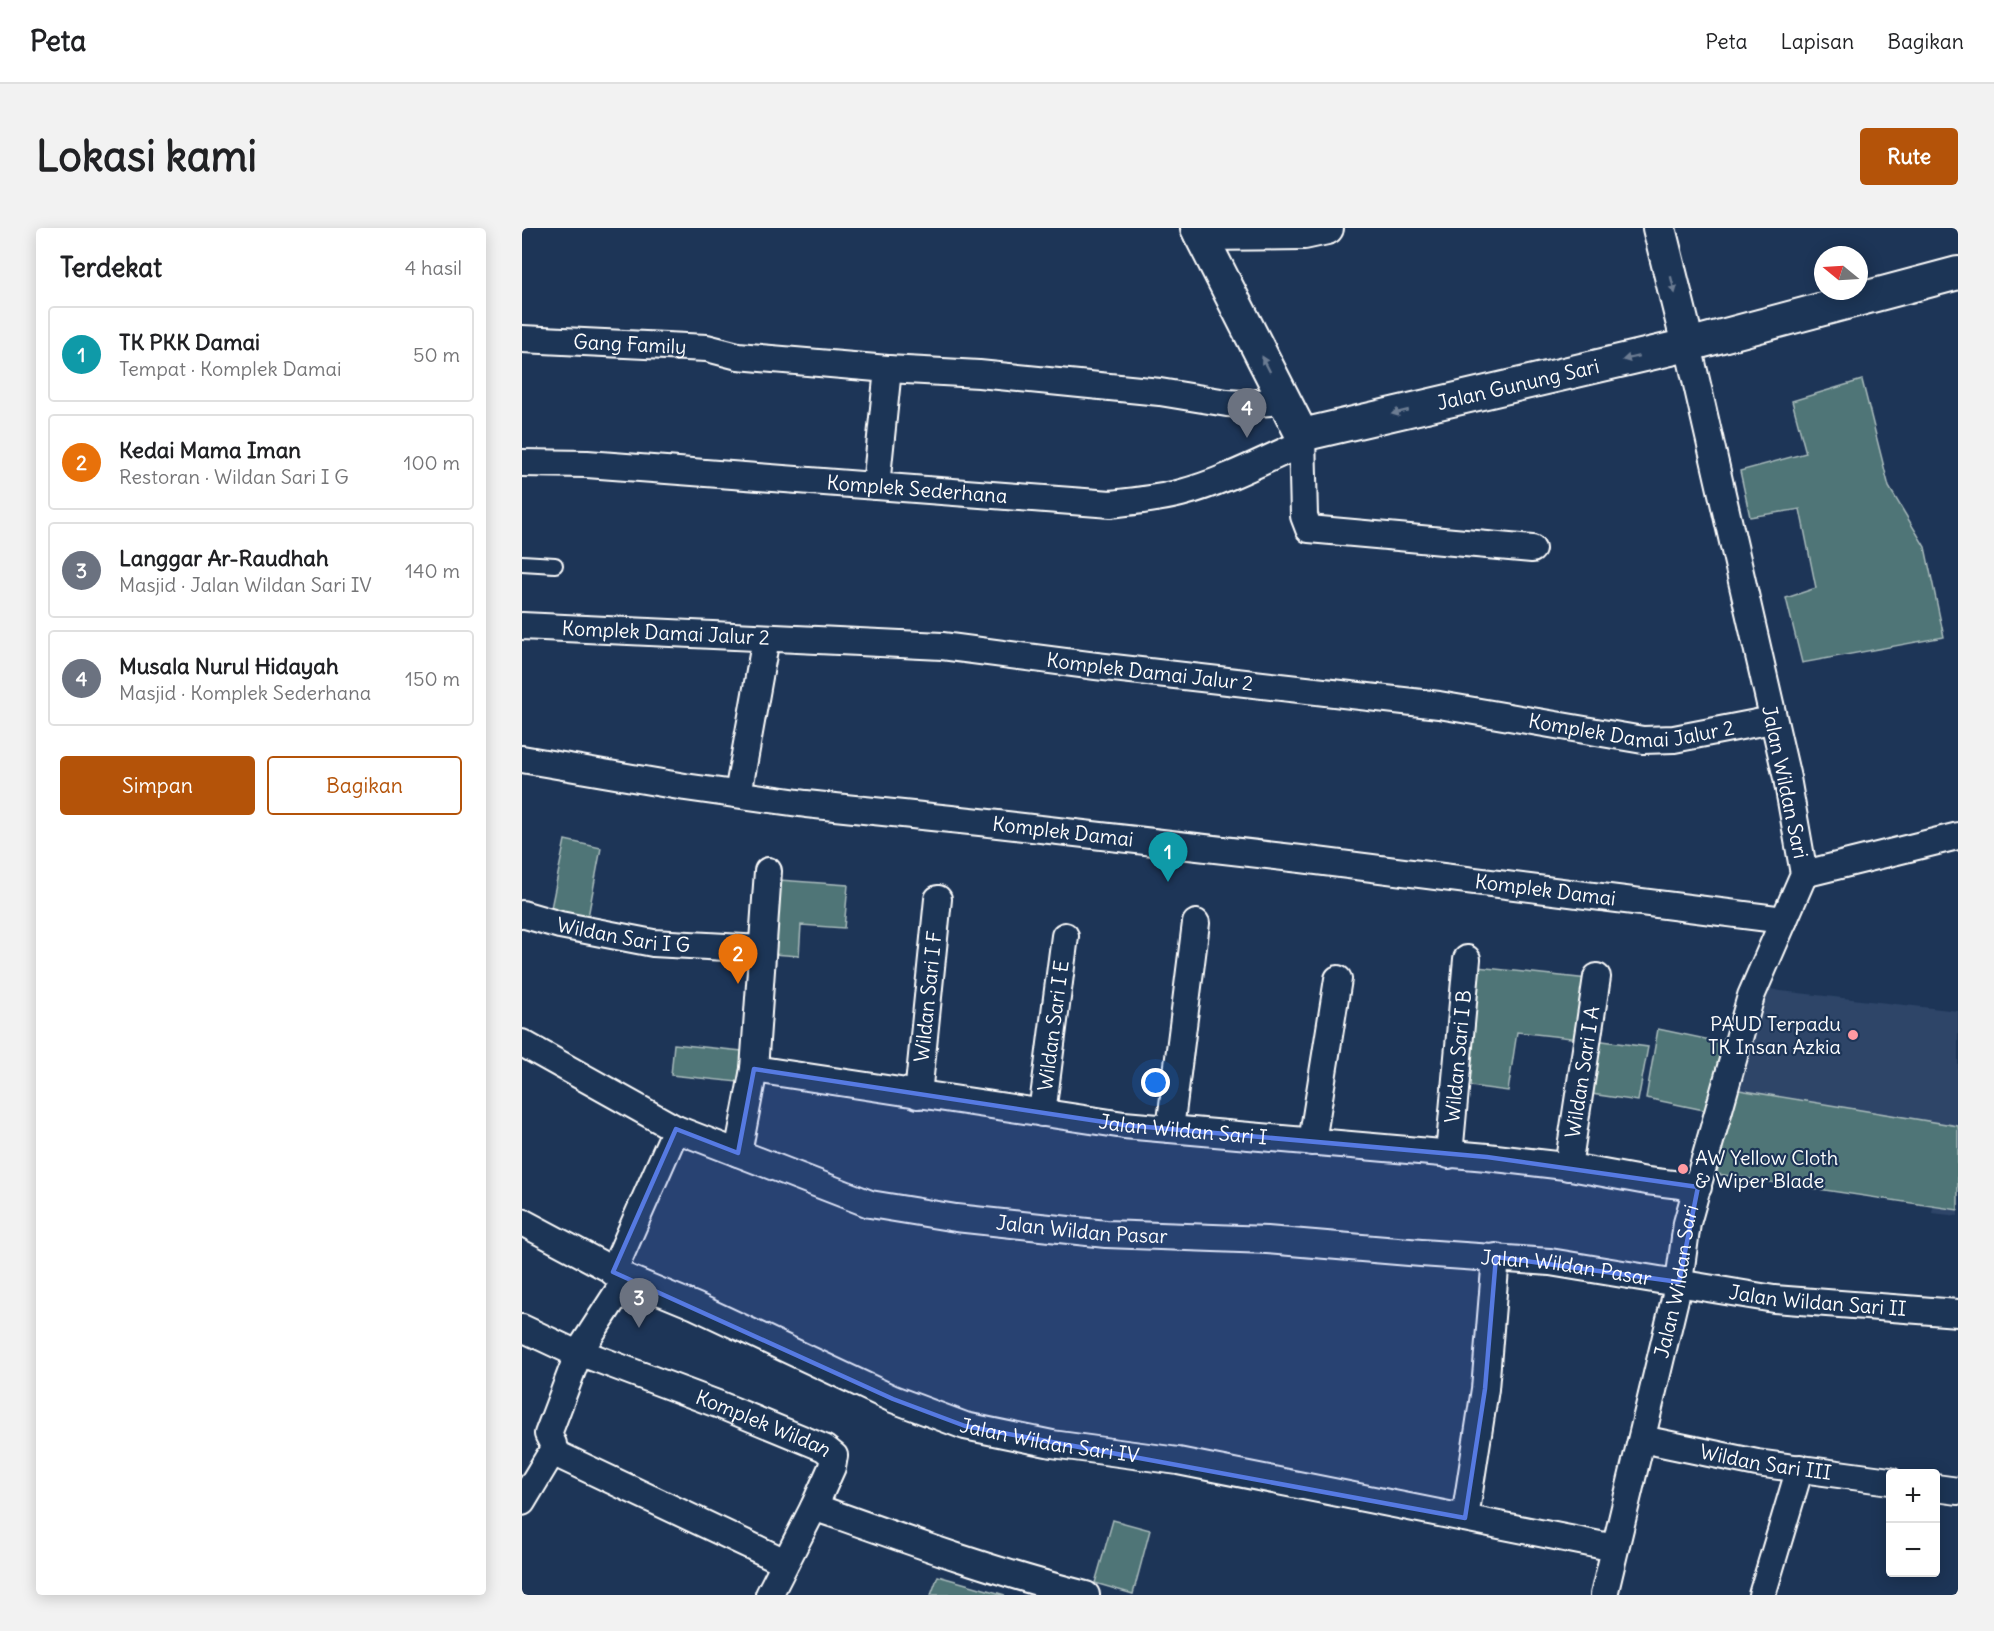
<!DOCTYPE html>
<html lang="id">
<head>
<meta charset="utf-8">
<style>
	body { margin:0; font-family:Delius,sans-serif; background:#f2f2f2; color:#202124 }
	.controls { position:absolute; right:18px; bottom:18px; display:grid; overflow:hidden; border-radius:6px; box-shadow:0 3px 15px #0003 }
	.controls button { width:54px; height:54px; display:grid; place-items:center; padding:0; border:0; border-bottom:2px solid #e0e0e0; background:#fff; color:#202124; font:30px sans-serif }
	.compass { position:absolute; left:1292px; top:18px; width:54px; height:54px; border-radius:50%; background:#fff; box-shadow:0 3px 15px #0003; rotate:288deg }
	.you { position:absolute; left:634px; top:855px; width:21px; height:21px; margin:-15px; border:4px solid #fff; border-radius:50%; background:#1a73e8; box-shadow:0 0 0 9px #1a73e833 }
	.badge { display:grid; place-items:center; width:39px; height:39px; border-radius:50%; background:#b45309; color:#fff; font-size:20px; font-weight:700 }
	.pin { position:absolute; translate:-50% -50px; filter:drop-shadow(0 2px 3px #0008) }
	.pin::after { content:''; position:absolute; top:32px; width:21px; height:18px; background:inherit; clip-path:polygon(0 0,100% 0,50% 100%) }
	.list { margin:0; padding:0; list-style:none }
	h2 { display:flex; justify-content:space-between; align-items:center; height:78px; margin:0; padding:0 24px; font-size:26px }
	h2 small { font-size:20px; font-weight:400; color:#757577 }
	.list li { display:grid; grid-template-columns:39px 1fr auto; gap:18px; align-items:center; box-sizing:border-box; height:96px; margin:0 12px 12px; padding:0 12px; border:2px solid #e0e0e0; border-radius:6px }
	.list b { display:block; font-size:22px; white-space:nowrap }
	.list p { margin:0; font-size:20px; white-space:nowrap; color:#757577 }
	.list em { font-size:20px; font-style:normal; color:#757577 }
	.actions { display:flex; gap:12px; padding:18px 24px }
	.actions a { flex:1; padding:14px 0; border:2px solid #b45309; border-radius:6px; text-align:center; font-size:21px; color:#b45309 }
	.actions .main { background:#b45309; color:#fff }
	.map { position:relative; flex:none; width:1436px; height:1367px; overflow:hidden; border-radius:6px }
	header { display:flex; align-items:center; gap:36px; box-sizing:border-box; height:84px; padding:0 30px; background:#fff; border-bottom:2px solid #e0e0e0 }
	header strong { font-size:28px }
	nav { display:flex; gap:33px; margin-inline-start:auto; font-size:21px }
	.intro { display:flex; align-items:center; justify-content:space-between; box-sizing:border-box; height:144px; padding:0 36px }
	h1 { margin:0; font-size:42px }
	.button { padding:15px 27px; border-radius:6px; background:#b45309; color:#fff; font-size:21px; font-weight:700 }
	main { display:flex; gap:36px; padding:0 36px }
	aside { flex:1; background:#fff; border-radius:6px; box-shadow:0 3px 15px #0003 }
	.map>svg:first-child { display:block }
	.built { fill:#2d4568 }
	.green { fill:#507577; stroke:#a8babb; stroke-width:1.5 }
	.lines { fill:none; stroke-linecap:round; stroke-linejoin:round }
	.service-casing { stroke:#fff; stroke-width:18 }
	.minor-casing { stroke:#fff; stroke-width:30 }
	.tertiary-casing { stroke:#fff; stroke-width:36 }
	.service { stroke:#1d3557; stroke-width:14 }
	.minor { stroke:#1d3557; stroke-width:26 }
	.tertiary { stroke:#1d3557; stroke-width:32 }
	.oneway { fill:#6c7c92 }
	.marked { fill:#567ae2; fill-opacity:0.2; stroke:#567ae2; stroke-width:4.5; stroke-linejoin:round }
	.poi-dot { fill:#ff9aa2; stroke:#1d3557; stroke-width:2 }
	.labels { text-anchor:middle; stroke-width:4.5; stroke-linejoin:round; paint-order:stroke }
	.street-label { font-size:20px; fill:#fff; stroke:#1d3557 }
	.poi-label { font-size:20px; fill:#fff; stroke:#1d3557; text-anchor:end }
</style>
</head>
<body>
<header>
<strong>Peta</strong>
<nav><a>Peta</a><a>Lapisan</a><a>Bagikan</a></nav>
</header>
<div class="intro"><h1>Lokasi kami</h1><a class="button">Rute</a></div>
<main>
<aside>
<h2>Terdekat<small>4 hasil</small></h2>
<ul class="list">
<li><span class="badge" style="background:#0f9aa8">1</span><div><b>TK PKK Damai</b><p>Tempat · Komplek Damai</p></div><em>50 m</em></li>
<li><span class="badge" style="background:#e8710a">2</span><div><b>Kedai Mama Iman</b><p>Restoran · Wildan Sari I G</p></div><em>100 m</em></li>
<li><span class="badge" style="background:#6b7280">3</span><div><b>Langgar Ar-Raudhah</b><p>Masjid · Jalan Wildan Sari IV</p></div><em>140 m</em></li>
<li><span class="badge" style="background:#6b7280">4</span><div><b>Musala Nurul Hidayah</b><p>Masjid · Komplek Sederhana</p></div><em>150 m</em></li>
</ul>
<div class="actions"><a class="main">Simpan</a><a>Bagikan</a></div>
</aside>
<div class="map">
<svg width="1436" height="1367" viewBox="0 0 1436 1367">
	<rect width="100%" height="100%" fill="#1d3557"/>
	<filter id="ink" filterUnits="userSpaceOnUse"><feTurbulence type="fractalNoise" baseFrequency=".0167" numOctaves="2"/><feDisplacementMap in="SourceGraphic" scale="12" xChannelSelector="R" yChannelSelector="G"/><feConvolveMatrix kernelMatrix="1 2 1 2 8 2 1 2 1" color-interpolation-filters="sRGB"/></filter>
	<g filter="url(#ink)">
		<path class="built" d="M1239 759 1259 763 1436 783V988L1410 985 1423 896 1209 865Z"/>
		<g class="green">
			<path d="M1340 152 1367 259 1403 319 1422 409 1280 435 1264 370 1294 360 1278 281 1228 289 1218 243 1284 225 1270 173Z"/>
			<path d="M43 612 79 620 65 694 28 685Z"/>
			<path d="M257 652 326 657 322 700 279 697 277 728 251 726Z"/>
			<path d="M955 739 1066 751 1058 811 995 804 986 863 941 857Z"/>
			<path d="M1136 801 1203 815 1187 883 1124 870Z"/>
			<path d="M1073 812 1126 819 1116 873 1063 865Z"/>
			<path d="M152 816 220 823 216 854 149 847Z"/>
			<path d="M1211 861 1436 898V982L1195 946Z"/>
			<path d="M591 1292 628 1302 611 1366 573 1355Z"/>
			<path d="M416 1348 483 1367H409Z"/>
		</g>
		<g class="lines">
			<defs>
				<path id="service" d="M0 335 33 337"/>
				<g id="minor">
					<path id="s1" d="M0 111 185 120 216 128 366 141 457 146 638 164 705 175 721 176 763 173"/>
					<path d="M780 207 782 288 787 301 1010 321"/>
					<path id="s2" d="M0 235 65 236 589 276C613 273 636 271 659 265 698 255 743 232 781 215"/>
					<path d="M354 258 366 141"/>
					<path id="s3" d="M0 398 420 418 574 438 917 477 1121 512 1152 511 1250 492"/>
					<path id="s4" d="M0 531 163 559 284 576 458 594 779 631 1262 692"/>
					<path d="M216 566 244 410"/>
					<path d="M1282 646 1436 608"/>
					<path id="s5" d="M0 686 38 697 131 715 240 721"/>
					<path id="s6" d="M0 815 154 901 348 976 434 990 584 1006 745 1012 899 1025 1028 1034 1252 1071 1436 1085"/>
					<path d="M232 841 246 643"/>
					<path id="s7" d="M396 867 416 671"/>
					<path id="s8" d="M520 885 543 708"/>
					<path d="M648 901 674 695"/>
					<path d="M790 914 816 751"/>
					<path id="s9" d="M216 925 232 841 602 897 965 929 1043 938 1125 953 1176 959"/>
					<path id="s10" d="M927 927 945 731"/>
					<path id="s11" d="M1046 939 1075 749"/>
					<path id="s12" d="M0 994 105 1050 173 1078 371 1171 443 1198 530 1216 656 1233 1093 1320"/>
					<path d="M91 1044 154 901"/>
					<path id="s13" d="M0 1100 47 1122 57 1124 198 1177 302 1220 312 1228 310 1239 292 1279 247 1367"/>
					<path id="s14" d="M1120 1211 1235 1235 1368 1253"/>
					<path d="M30 1224 263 1334"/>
					<path d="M1414 1260 1436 1263"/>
					<path d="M0 1274 30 1224 31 1216 26 1206 57 1124 105 1050"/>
					<path d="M292 1279C382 1311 472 1344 564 1367"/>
					<path d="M943 1290 963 1161 974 1029"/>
					<path id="s15" d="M1082 1367 1157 1054 1165 995 1229 768 1282 646 1265 550 1166 117"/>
					<path d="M1240 1367 1278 1240"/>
				</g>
				<g id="tertiary">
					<path id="s16" d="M675 0 780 207 1166 117 1436 45"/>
					<path d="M1137 0 1166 117"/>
					<path d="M678 6 782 5 805 0"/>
				</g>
			</defs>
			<use href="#service" class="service-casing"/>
			<use href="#minor" class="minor-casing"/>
			<use href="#tertiary" class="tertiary-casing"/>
			<use href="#service" class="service"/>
			<use href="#minor" class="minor"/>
			<use href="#tertiary" class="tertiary"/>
		</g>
		<defs><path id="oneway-solid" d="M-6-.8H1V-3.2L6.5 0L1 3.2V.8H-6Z" transform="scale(1.5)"/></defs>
		<g class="oneway">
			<use href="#oneway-solid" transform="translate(1151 57) rotate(76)"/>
			<use href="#oneway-solid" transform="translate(1109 130) rotate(167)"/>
			<use href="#oneway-solid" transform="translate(744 136) rotate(-117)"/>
			<use href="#oneway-solid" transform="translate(878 184) rotate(167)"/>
		</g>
	</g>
	<path class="marked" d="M232 841 602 897 965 929 1176 959 1157 1054 974 1029 963 1161 943 1290 443 1198 371 1171 91 1044 154 901 216 925Z"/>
	<g class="poi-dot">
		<circle cx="1331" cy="807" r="6"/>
		<circle cx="1161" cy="941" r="6"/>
	</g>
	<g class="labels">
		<g class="street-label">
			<text dy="7" stroke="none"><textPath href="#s1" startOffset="108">Gang Family</textPath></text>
			<text dy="7" stroke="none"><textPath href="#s16" startOffset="454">Jalan Gunung Sari</textPath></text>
			<text dy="7" stroke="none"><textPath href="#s2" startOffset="396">Komplek Sederhana</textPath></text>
			<text dy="7" stroke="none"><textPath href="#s3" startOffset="144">Komplek Damai Jalur 2</textPath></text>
			<text dy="7" stroke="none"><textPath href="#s3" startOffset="630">Komplek Damai Jalur 2</textPath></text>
			<text dy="7" stroke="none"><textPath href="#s3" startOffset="1116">Komplek Damai Jalur 2</textPath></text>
			<text transform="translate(1263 554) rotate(78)" y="7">Jalan Wildan Sari</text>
			<text dy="7" stroke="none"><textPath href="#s4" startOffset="546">Komplek Damai</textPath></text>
			<text dy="7" stroke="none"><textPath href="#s4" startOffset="1032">Komplek Damai</textPath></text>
			<text dy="7" stroke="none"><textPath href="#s5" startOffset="104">Wildan Sari I G</textPath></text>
			<text dy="7" stroke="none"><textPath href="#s7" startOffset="99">Wildan Sari I F</textPath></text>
			<text dy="7" stroke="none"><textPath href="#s8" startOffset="88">Wildan Sari I E</textPath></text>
			<text dy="7" stroke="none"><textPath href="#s10" startOffset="99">Wildan Sari I B</textPath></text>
			<text dy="7" stroke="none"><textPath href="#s11" startOffset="96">Wildan Sari I A</textPath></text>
			<text dy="7" stroke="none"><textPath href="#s9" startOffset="519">Jalan Wildan Sari I</textPath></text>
			<text dy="7" stroke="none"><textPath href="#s6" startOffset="598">Jalan Wildan Pasar</textPath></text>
			<text dy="7" stroke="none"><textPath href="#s6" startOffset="1084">Jalan Wildan Pasar</textPath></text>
			<text dy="7" stroke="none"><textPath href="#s15" startOffset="322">Jalan Wildan Sari</textPath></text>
			<text dy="7" stroke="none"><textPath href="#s6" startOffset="1338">Jalan Wildan Sari II</textPath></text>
			<text dy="7" stroke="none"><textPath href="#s13" startOffset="260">Komplek Wildan</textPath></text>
			<text dy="7" stroke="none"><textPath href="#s12" startOffset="574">Jalan Wildan Sari IV</textPath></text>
			<text dy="7" stroke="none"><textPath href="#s14" startOffset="126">Wildan Sari III</textPath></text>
		</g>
		<g class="poi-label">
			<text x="1319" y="803">PAUD Terpadu<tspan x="1319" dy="23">TK Insan Azkia</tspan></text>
			<text x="1173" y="937" text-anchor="start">AW Yellow Cloth<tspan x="1173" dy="23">&amp; Wiper Blade</tspan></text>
		</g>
	</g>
</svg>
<div class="controls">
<button>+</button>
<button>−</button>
</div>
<svg class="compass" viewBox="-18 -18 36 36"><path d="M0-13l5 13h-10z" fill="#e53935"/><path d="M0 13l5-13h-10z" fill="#757577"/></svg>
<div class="you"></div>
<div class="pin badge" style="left:646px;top:654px;background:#0f9aa8">1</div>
<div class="pin badge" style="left:216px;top:756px;background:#e8710a">2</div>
<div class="pin badge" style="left:117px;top:1100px;background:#6b7280">3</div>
<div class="pin badge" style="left:725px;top:210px;background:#6b7280">4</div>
</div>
</main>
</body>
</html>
